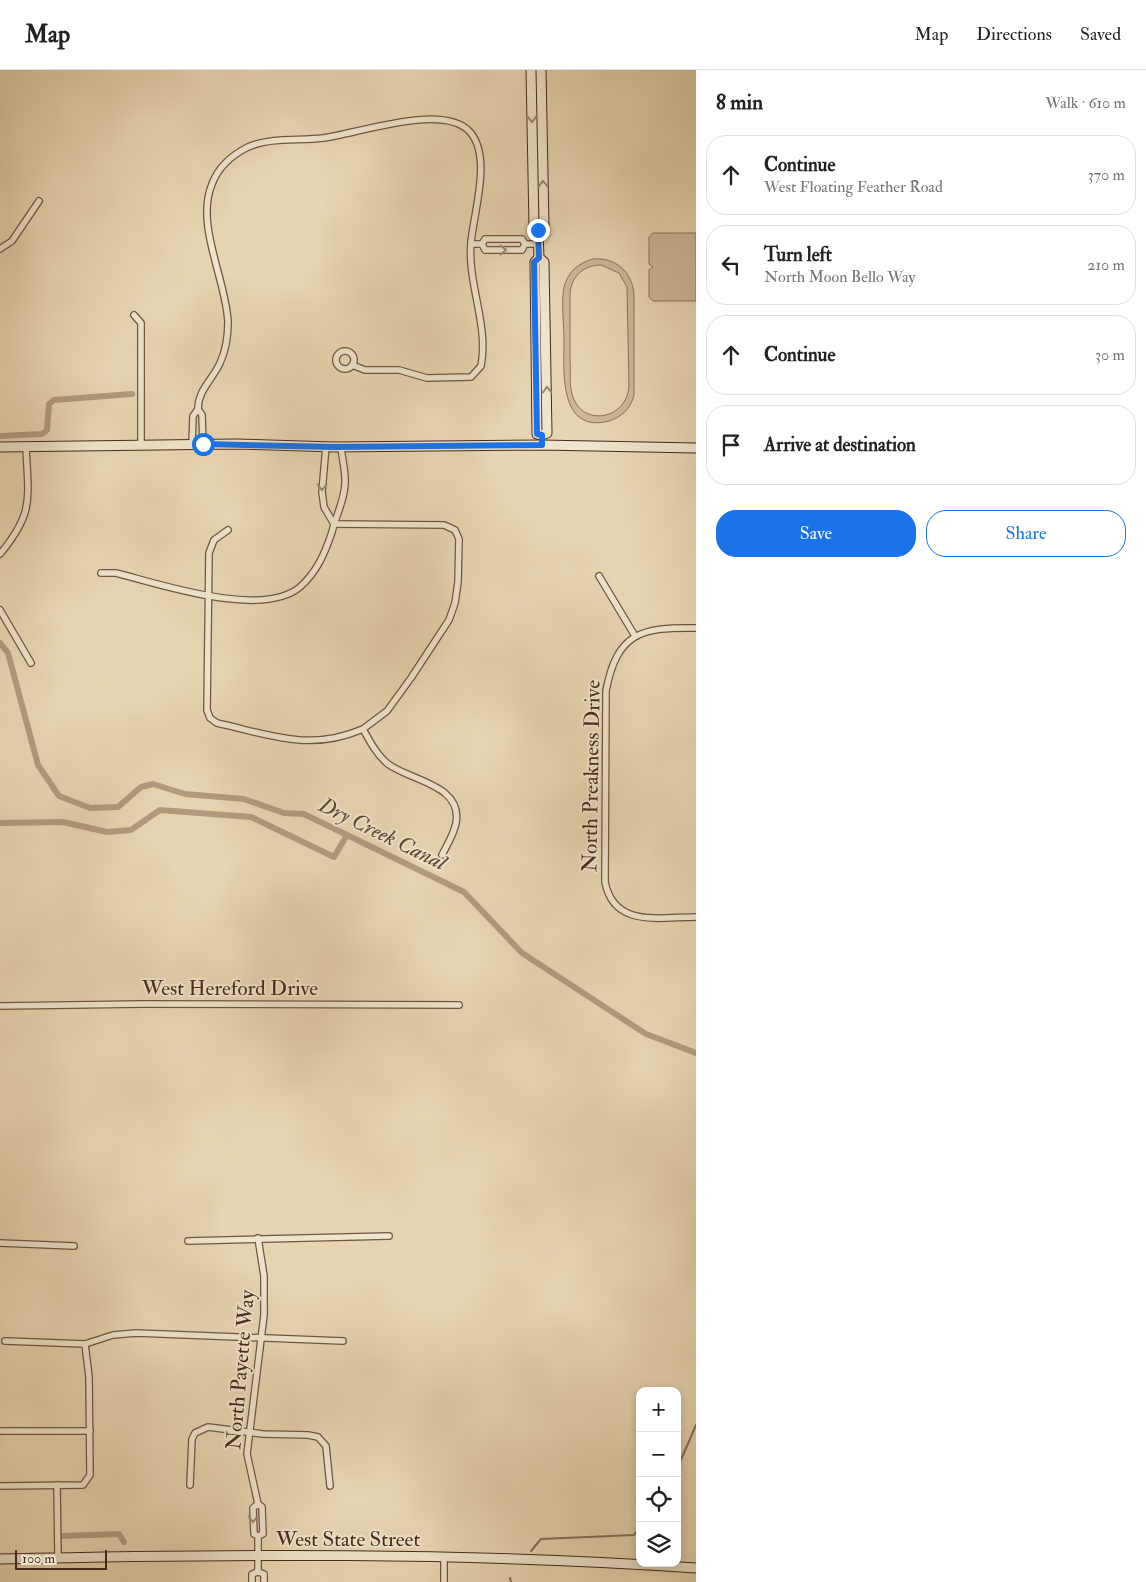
<!DOCTYPE html>
<html lang="en">
<head>
<meta charset="utf-8">
<style>
	body { margin:0; font-family:"IM FELL Double Pica",serif; background:#f2f2f2; color:#222 }
	.controls { position:absolute; right:15px; bottom:15px; display:grid; overflow:hidden; border-radius:10px; box-shadow:0 2px 8px #0003 }
	.controls button { width:45px; height:45px; display:grid; place-items:center; padding:0; border:0; border-bottom:1px solid #e0e0e0; background:#fff; color:#222; font:25px sans-serif }
	.scale { position:absolute; left:15px; bottom:12px; width:92px; box-sizing:border-box; padding-left:5px; border:2px solid #482a1a; border-top:0; font-size:14px; line-height:18px; white-space:nowrap; color:#482a1a; -webkit-text-stroke:4px #efe4cc; paint-order:stroke }
	.stop { position:absolute; width:15px; height:15px; margin:-11px; border:4px solid #1a73e8; border-radius:50%; background:#fff }
	.stop.end { background:#1a73e8; border-color:#fff; box-shadow:0 1px 5px #0008 }
	.list { margin:0; padding:0; list-style:none }
	h2 { display:flex; justify-content:space-between; align-items:center; height:65px; margin:0; padding:0 20px; font-size:21px }
	h2 small { font-size:16px; font-weight:400; color:#767676 }
	.list li { display:grid; grid-template-columns:32px 1fr auto; gap:15px; align-items:center; box-sizing:border-box; height:80px; margin:0 10px 10px; padding:0 10px; border:1px solid #e0e0e0; border-radius:20px }
	.list b { display:block; font-size:19px; white-space:nowrap }
	.list p { margin:0; font-size:16px; white-space:nowrap; color:#767676 }
	.list em { font-size:16px; font-style:normal; color:#767676 }
	.actions { display:flex; gap:10px; padding:15px 20px }
	.actions a { flex:1; padding:11px 0; border:1px solid #1a73e8; border-radius:20px; text-align:center; font-size:18px; color:#1a73e8 }
	.actions .main { background:#1a73e8; color:#fff }
	.icon { flex:none; width:28px; height:28px; fill:none; stroke:currentColor; stroke-width:2; stroke-linecap:round; stroke-linejoin:round }
	.map { position:relative; flex:none; width:696px; height:1512px; overflow:hidden }
	header { display:flex; align-items:center; gap:30px; box-sizing:border-box; height:70px; padding:0 25px; background:#fff; border-bottom:1px solid #e0e0e0 }
	header strong { font-size:24px }
	nav { display:flex; gap:28px; margin-inline-start:auto; font-size:18px }
	main { display:flex }
	aside { flex:1; background:#fff }
	.map>svg:first-child { display:block }
	.green { fill:#ccb897; stroke:#8a7158; fill-rule:evenodd }
	.lines { fill:none; stroke-linecap:round; stroke-linejoin:round }
	.stream { stroke:#876e56; stroke-width:2 }
	.canal { stroke:#b19b7e; stroke-width:6 }
	.street-casing { stroke:#705540; stroke-width:8 }
	.secondary-casing { stroke:#482a1a; stroke-width:11 }
	.street { stroke:#efe4cc; stroke-width:5.5 }
	.secondary { stroke:#efe4cc; stroke-width:9 }
	.oneway { stroke:#9c8773 }
	.route { stroke:#1a73e8; stroke-width:6 }
	.labels { text-anchor:middle; stroke-width:4; stroke-linejoin:round; paint-order:stroke }
	.street-label { font-size:21px; fill:#482a1a; stroke:#efe4cc }
	.water-label { font-size:22px; font-style:italic; fill:#624633; stroke:#efe4cc }
</style>
</head>
<body>
<header>
<strong>Map</strong>
<nav><a>Map</a><a>Directions</a><a>Saved</a></nav>
</header>
<main>
<div class="map">
<svg width="696" height="1512" viewBox="0 0 696 1512">
	<rect width="100%" height="100%" fill="#e7d5b1"/>
	<filter id="stains"><feTurbulence type="fractalNoise" baseFrequency=".004" numOctaves="4"/><feColorMatrix values="0 0 0 0 .2 0 0 0 0 .09 0 0 0 0 .02 0 0 0 .5 -.17"/></filter>
	<radialGradient id="worn" r=".72"><stop offset=".6" stop-color="#630" stop-opacity="0"/><stop offset="1" stop-color="#630" stop-opacity=".3"/></radialGradient>
	<g class="green">
		<path d="M653 163H696V231H653L649 227V200L653 197 649 194V167Z"/>
		<path d="M593 189C616 187 632 202 634 224V325C631 338 622 347 609 351 558 364 564 300 564 270 564 253 561 234 564 217 568 202 578 193 593 189ZM601 195 619 203 627 217 629 316C627 350 581 358 572 324 569 314 571 301 570 290 570 268 570 246 570 224 571 207 583 195 601 195Z"/>
	</g>
	<g class="lines">
		<g class="stream">
			<path d="M677 1399 696 1355"/>
			<path d="M531 1481 541 1469 634 1465 640 1457"/>
			<path d="M510 1508 511 1512"/>
		</g>
		<g class="canal">
			<path d="M0 366 42 364 47 360 49 334 54 330 132 324"/>
			<path d="M0 573 8 583 38 695 59 726 90 738 118 737 141 717 153 714 185 724 244 729 284 743 304 744 464 822 522 883 646 964 696 983"/>
			<path d="M0 753 63 752 107 762 131 760 160 740 251 747 334 787 347 765"/>
			<path d="M61 1466 119 1464 124 1472"/>
		</g>
		<defs>
			<g id="street">
				<path d="M471 174H482L485 169H522L525 174H539"/>
				<path d="M482 174 485 180H522L525 174"/>
				<path d="M0 179 12 171 39 131"/>
				<path d="M134 245 141 253V375"/>
				<circle cx="345" cy="290" r="9"/>
				<path d="M198 339C198 320 213 309 220 293 226 280 228 266 228 252 226 209 195 155 212 114 218 98 232 85 248 77 270 67 299 71 323 68 357 64 443 32 470 62 492 87 474 141 471 172 467 213 489 255 481 296L471 307 427 308 399 300H365L352 295"/>
				<path d="M192 374 193 346 198 339 202 345 203 374"/>
				<path d="M326 376 322 422 324 437 334 454"/>
				<path d="M334 454 444 455 455 460 459 469 458 512 455 533 449 550 411 608 387 641 363 659"/>
				<path d="M228 460 214 470 209 483 207 640 210 648 217 653C271 665 309 682 363 659 370 672 377 685 388 694 411 711 463 715 456 753 454 764 447 775 442 785"/>
				<path d="M0 484C35 442 28 428 26 376"/>
				<path d="M101 503H116C160 514 262 549 300 517 317 502 325 483 332 462 336 445 344 432 345 414 346 402 342 389 341 377"/>
				<path d="M599 506 635 566"/>
				<path d="M0 540 31 593"/>
				<path d="M696 558C642 557 617 562 606 621L605 812C614 858 659 847 696 847"/>
				<path d="M0 936 143 934 459 935"/>
				<path d="M188 1171 389 1166"/>
				<path d="M0 1173 74 1176"/>
				<path d="M5 1271 85 1274 113 1265 136 1263 343 1271"/>
				<path d="M0 1361H90"/>
				<path d="M57 1415 58 1488"/>
				<path d="M190 1415 192 1369 195 1363 208 1357 263 1364 308 1365 318 1367 326 1376 330 1416"/>
				<path d="M0 1416 83 1415 90 1405 89 1307 85 1274"/>
				<path d="M258 1434 247 1384 264 1245V1206L258 1168"/>
				<path d="M258 1466 263 1464 262 1437 258 1434 253 1438 254 1464 258 1466V1502"/>
				<path d="M252 1512V1504L258 1502 264 1504V1512"/>
				<path d="M444 1512V1487"/>
			</g>
			<g id="secondary">
				<path d="M531 0 534 157 538 160"/>
				<path d="M538 160 544 156 541 0"/>
				<path d="M538 160 539 188"/>
				<path d="M539 188 544 192 547 363 542 365"/>
				<path d="M539 188 535 192 537 364 542 365"/>
				<path d="M0 377 236 374 334 377 542 375 696 378"/>
				<path d="M0 1489C232 1484 465 1482 696 1498"/>
			</g>
		</defs>
		<use href="#street" class="street-casing"/>
		<use href="#secondary" class="secondary-casing"/>
		<use href="#street" class="street"/>
		<use href="#secondary" class="secondary"/>
	</g>
	<defs><path id="oneway-chevron" d="M-2-3.5L2.5 0L-2 3.5" fill="none" stroke-width="1.6" stroke-linecap="round" stroke-linejoin="round" transform="scale(1.25)"/></defs>
	<g class="oneway">
		<use href="#oneway-chevron" transform="translate(532 49) rotate(89)"/>
		<use href="#oneway-chevron" transform="translate(543 114) rotate(-91)"/>
		<use href="#oneway-chevron" transform="translate(503 180)"/>
		<use href="#oneway-chevron" transform="translate(547 320) rotate(-91)"/>
		<use href="#oneway-chevron" transform="translate(322 417) rotate(91)"/>
		<use href="#oneway-chevron" transform="translate(253 1449) rotate(90)"/>
	</g>
	<g class="lines">
		<path class="route" d="M203 374 334 377 542 375V365L537 364 534 192 539 188 538 160"/>
	</g>
	<g class="labels">
		<g class="street-label">
			<text transform="translate(591 706) rotate(-89)" y="7">North Preakness Drive</text>
			<text x="230" y="925">West Hereford Drive</text>
			<text transform="translate(240 1300) rotate(-85)" y="7">North Payette Way</text>
			<text x="348" y="1476">West State Street</text>
		</g>
		<g class="water-label">
			<text transform="translate(383 763) rotate(26)" y="8">Dry Creek Canal</text>
		</g>
	</g>
	<rect width="100%" height="100%" filter="url(#stains)"/>
	<rect width="100%" height="100%" fill="url(#worn)"/>
</svg>
<div class="controls">
<button>+</button>
<button>−</button>
<button><svg class="icon" aria-label="locate" viewBox="0 0 24 24"><circle cx="12" cy="12" r="6"/><path d="M12 2v4M12 18v4M2 12h4M18 12h4"/></svg></button>
<button><svg class="icon" aria-label="layers" viewBox="0 0 24 24"><path d="M12 4l9 5-9 5-9-5zM3 14l9 5 9-5"/></svg></button>
</div>
<div class="scale">100 m</div>
<div class="stop" style="left:203px;top:374px"></div>
<div class="stop end" style="left:538px;top:160px"></div>
</div>
<aside>
<h2>8 min<small>Walk · 610 m</small></h2>
<ul class="list">
<li><svg class="icon" aria-label="ahead" viewBox="0 0 24 24"><path d="M12 20V5M6 11l6-6 6 6"/></svg><div><b>Continue</b><p>West Floating Feather Road</p></div><em>370 m</em></li>
<li><svg class="icon" aria-label="left" viewBox="0 0 24 24"><path d="M17 20v-9H6M10 6l-5 5 5 5"/></svg><div><b>Turn left</b><p>North Moon Bello Way</p></div><em>210 m</em></li>
<li><svg class="icon" aria-label="ahead" viewBox="0 0 24 24"><path d="M12 20V5M6 11l6-6 6 6"/></svg><div><b>Continue</b></div><em>30 m</em></li>
<li><svg class="icon" aria-label="arrive" viewBox="0 0 24 24"><path d="M6 21V4h12l-3 4 3 4H6"/></svg><div><b>Arrive at destination</b></div></li>
</ul>
<div class="actions"><a class="main">Save</a><a>Share</a></div>
</aside>
</main>
</body>
</html>
